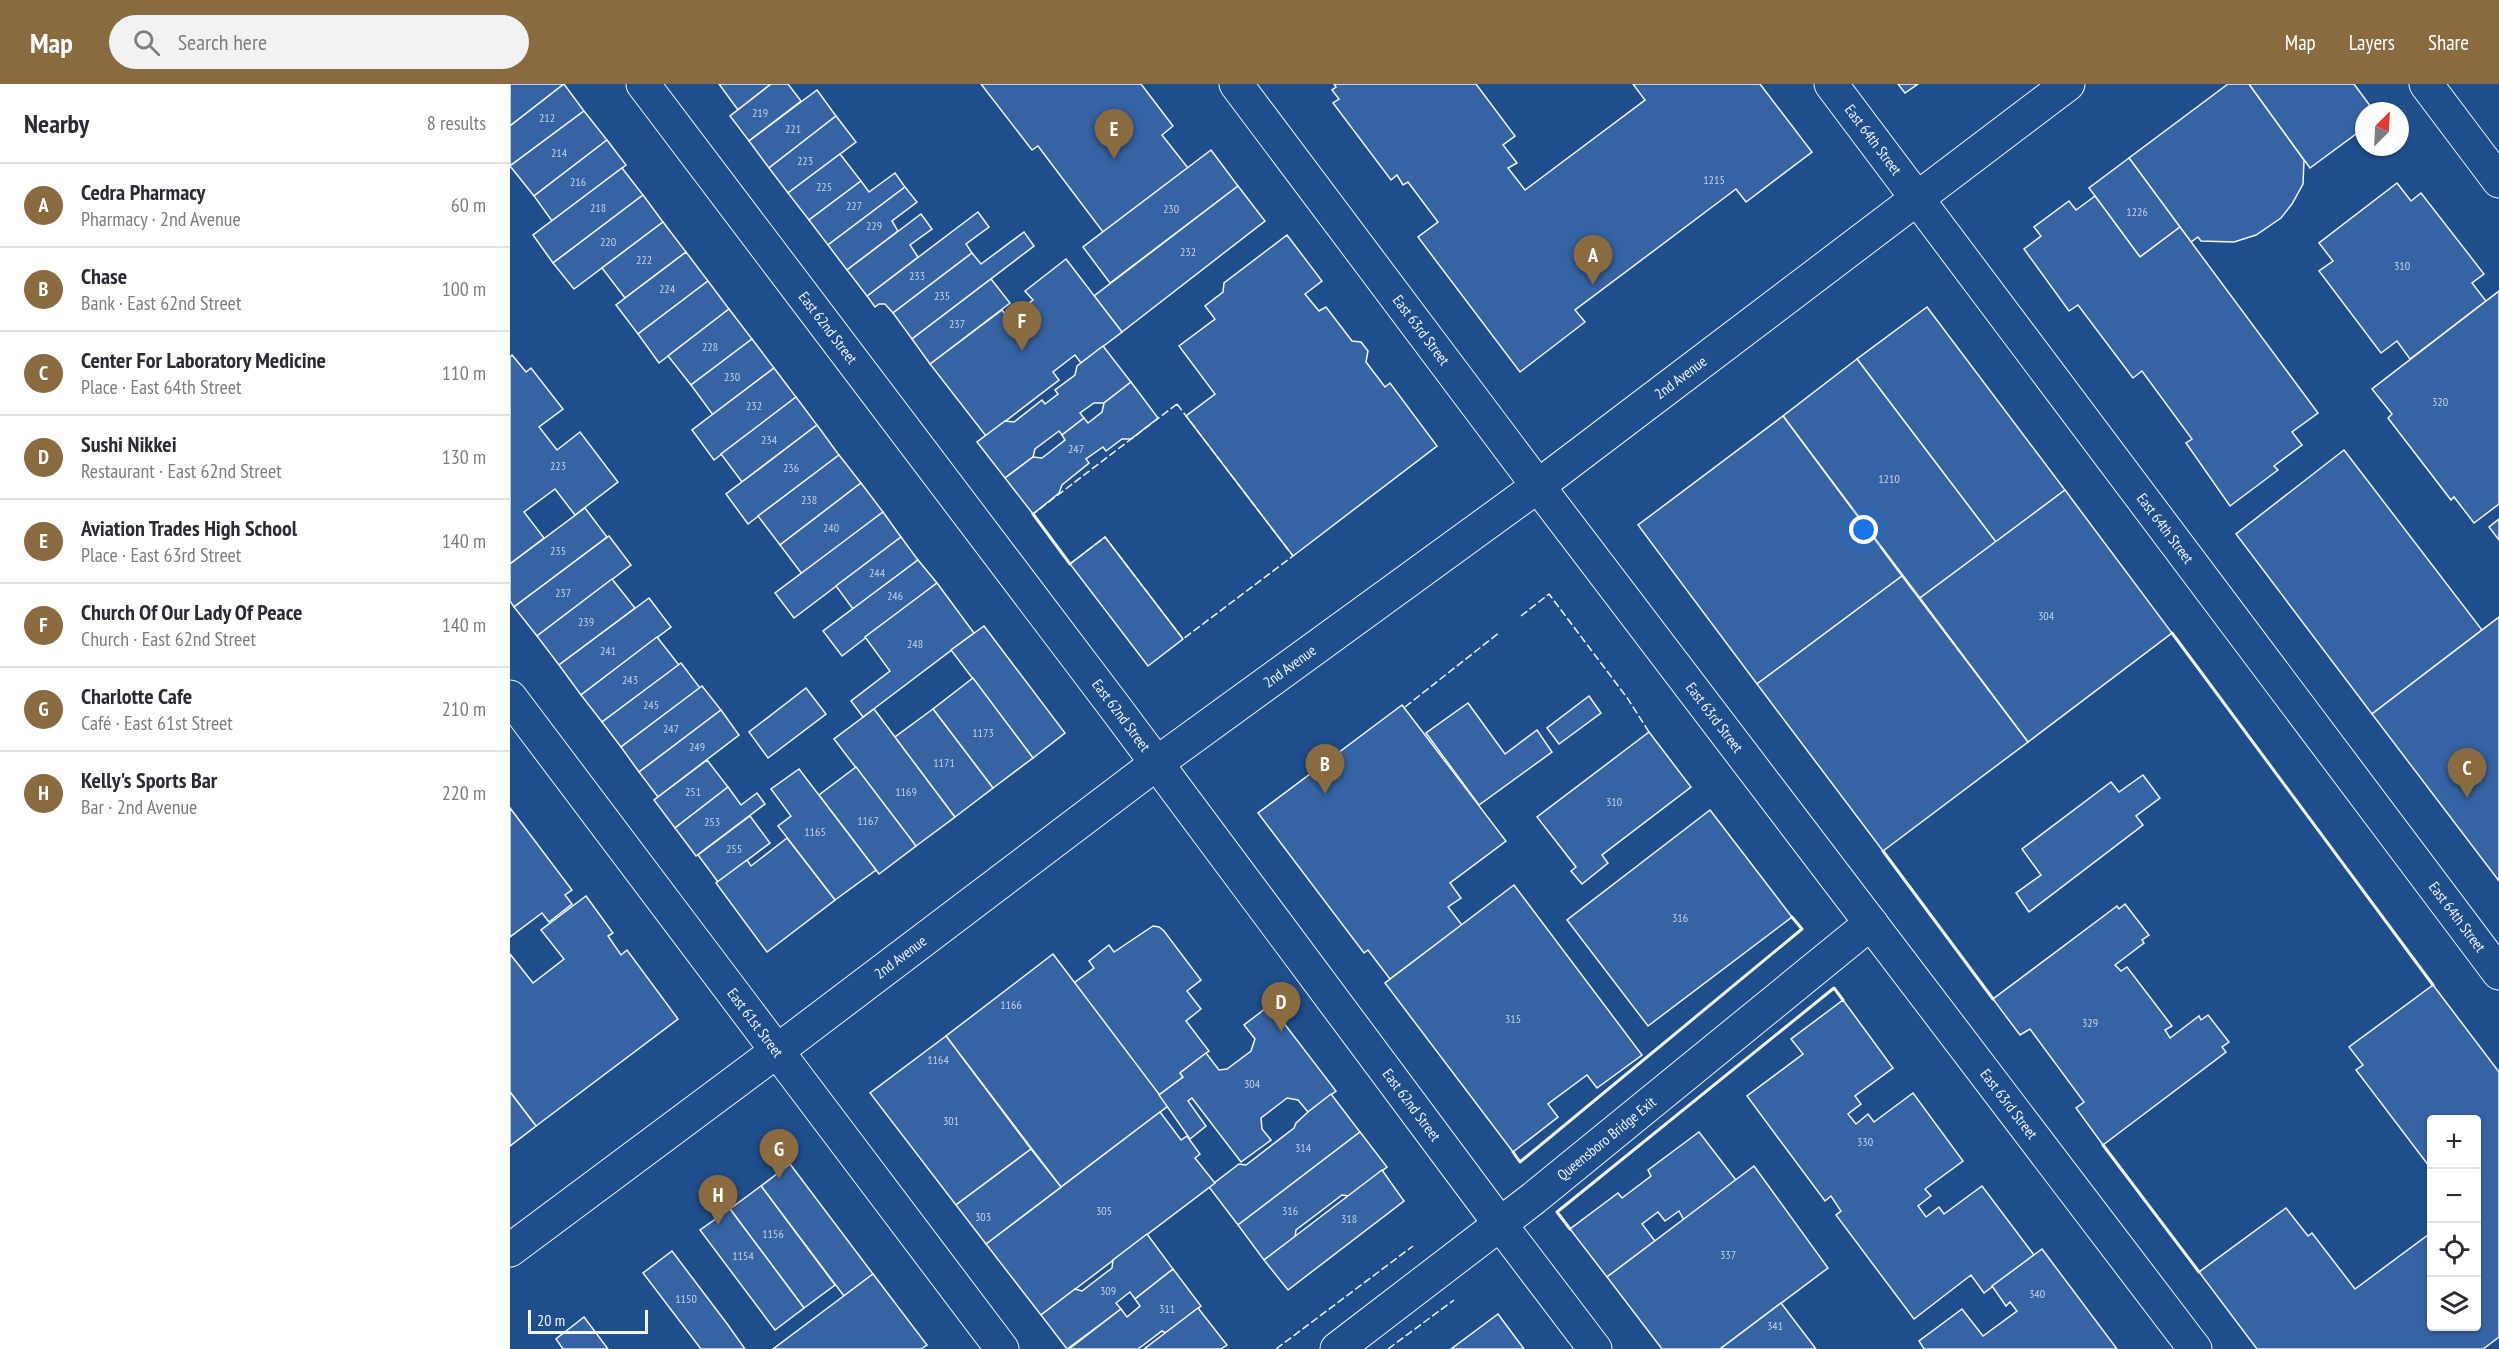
<!DOCTYPE html>
<html lang="en">
<head>
<meta charset="utf-8">
<style>
	body { margin:0; font-family:"PT Sans Narrow",sans-serif; background:#f2f2f3; color:#2b2b33 }
	.controls { position:absolute; right:18px; bottom:18px; display:grid; overflow:hidden; border-radius:6px; box-shadow:0 2px 4px #0004 }
	.controls button { width:54px; height:54px; display:grid; place-items:center; padding:0; border:0; border-bottom:2px solid #e1e1e2; background:#fff; color:#2b2b33; font:30px sans-serif }
	.compass { position:absolute; left:1845px; top:18px; width:54px; height:54px; border-radius:50%; background:#fff; box-shadow:0 2px 4px #0004; rotate:24deg }
	.scale { position:absolute; left:18px; bottom:15px; width:120px; box-sizing:border-box; padding-left:6px; border:3px solid #f2f6ff; border-top:0; font-size:16px; line-height:21px; white-space:nowrap; color:#f2f6ff; -webkit-text-stroke:4px #1f4e8c; paint-order:stroke }
	.you { position:absolute; left:1354px; top:446px; width:21px; height:21px; margin:-15px; border:4px solid #fff; border-radius:50%; background:#1a73e8; box-shadow:0 0 0 9px #1a73e833 }
	.badge { display:grid; place-items:center; width:39px; height:39px; border-radius:50%; background:#8a6a3f; color:#fff; font-size:20px; font-weight:700 }
	.pin { position:absolute; translate:-50% -50px; filter:drop-shadow(0 2px 3px #0008) }
	.pin::after { content:''; position:absolute; top:32px; width:21px; height:18px; background:inherit; clip-path:polygon(0 0,100% 0,50% 100%) }
	.list { margin:0; padding:0; list-style:none }
	h2 { display:flex; justify-content:space-between; align-items:center; height:78px; margin:0; padding:0 24px; font-size:26px }
	h2 small { font-size:20px; font-weight:400; color:#7c7c81 }
	.list li { display:grid; grid-template-columns:39px 1fr auto; gap:18px; align-items:center; box-sizing:border-box; height:84px; padding:0 24px; border-top:2px solid #e1e1e2 }
	.list b { display:block; font-size:22px; white-space:nowrap }
	.list p { margin:0; font-size:20px; white-space:nowrap; color:#7c7c81 }
	.list em { font-size:20px; font-style:normal; color:#7c7c81 }
	.icon { flex:none; width:33px; height:33px; fill:none; stroke:currentColor; stroke-width:2; stroke-linecap:round; stroke-linejoin:round }
	.map { position:relative; flex:none; width:1989px; height:1265px; overflow:hidden }
	header { display:flex; align-items:center; gap:36px; box-sizing:border-box; height:84px; padding:0 30px; background:#8a6a3f; color:#fff }
	header strong { font-size:28px }
	nav { display:flex; gap:33px; margin-inline-start:auto; font-size:21px }
	.search { width:420px; height:54px; background:#f2f2f3; display:flex; align-items:center; gap:15px; box-sizing:border-box; padding:0 21px; border-radius:33px; color:#7c7c81; font-size:22px }
	main { display:flex }
	aside { flex:1; background:#fff }
	.map>svg:first-child { display:block }
	.building { fill:#3563a3; stroke:#f2f6ff; stroke-width:1.5 }
	.lines { fill:none; stroke-linecap:round; stroke-linejoin:round }
	.minor-casing { stroke:#f2f6ff; stroke-width:35 }
	.tertiary-casing { stroke:#f2f6ff; stroke-width:35 }
	.secondary-casing { stroke:#f2f6ff; stroke-width:35 }
	.primary-casing { stroke:#f2f6ff; stroke-width:35 }
	.trunk-casing { stroke:#f2f6ff; stroke-width:35 }
	.minor { stroke:#1f4e8c; stroke-width:33 }
	.tertiary { stroke:#1f4e8c; stroke-width:33 }
	.secondary { stroke:#1f4e8c; stroke-width:33 }
	.primary { stroke:#1f4e8c; stroke-width:33 }
	.trunk { stroke:#1f4e8c; stroke-width:33 }
	.fence { stroke:#f2f6ff; stroke-width:1.5; stroke-dasharray:8 3; stroke-linecap:butt }
	.wall { stroke:#f2f6ff; stroke-width:3 }
	.labels { text-anchor:middle; stroke-width:4.5; stroke-linejoin:round; paint-order:stroke }
	.number-label { font-size:12px; fill:#c3d1e8 }
	.street-label { font-size:15px; fill:#f2f6ff; stroke:#1f4e8c }
</style>
</head>
<body>
<header>
<strong>Map</strong>
<div class="search"><svg class="icon" aria-label="search" viewBox="0 0 24 24"><circle cx="10" cy="10" r="6"/><path d="M15 15l6 6"/></svg>Search here</div>
<nav><a>Map</a><a>Layers</a><a>Share</a></nav>
</header>
<main>
<aside>
<h2>Nearby<small>8 results</small></h2>
<ul class="list">
<li><span class="badge">A</span><div><b>Cedra Pharmacy</b><p>Pharmacy · 2nd Avenue</p></div><em>60 m</em></li>
<li><span class="badge">B</span><div><b>Chase</b><p>Bank · East 62nd Street</p></div><em>100 m</em></li>
<li><span class="badge">C</span><div><b>Center For Laboratory Medicine</b><p>Place · East 64th Street</p></div><em>110 m</em></li>
<li><span class="badge">D</span><div><b>Sushi Nikkei</b><p>Restaurant · East 62nd Street</p></div><em>130 m</em></li>
<li><span class="badge">E</span><div><b>Aviation Trades High School</b><p>Place · East 63rd Street</p></div><em>140 m</em></li>
<li><span class="badge">F</span><div><b>Church Of Our Lady Of Peace</b><p>Church · East 62nd Street</p></div><em>140 m</em></li>
<li><span class="badge">G</span><div><b>Charlotte Cafe</b><p>Café · East 61st Street</p></div><em>210 m</em></li>
<li><span class="badge">H</span><div><b>Kelly's Sports Bar</b><p>Bar · 2nd Avenue</p></div><em>220 m</em></li>
</ul>
</aside>
<div class="map">
<svg width="1989" height="1265" viewBox="0 0 1989 1265">
	<rect width="100%" height="100%" fill="#1f4e8c"/>
	<g class="building">
		<path d="M0 0H54L0 42Z"/>
		<path d="M54 0 74 27 0 82V42Z"/>
		<path d="M209 0H261L228 26Z"/>
		<path d="M261 0H278L291 17 239 57 220 32Z"/>
		<path d="M471 0H631L663 42 652 51 678 84 593 148 528 62 522 66Z"/>
		<path d="M824 0H966L1005 52 993 61 1007 79 998 84 1015 106 1135 16 1123 0H1250L1302 68 1236 118 1226 105 1065 226 1075 238 1010 288 908 153 928 138 898 98 893 101 887 91 881 96 823 19 829 15 822 6 826 3Z"/>
		<path d="M1388 0H1408L1395 9Z"/>
		<path d="M1718 0H1739L1794 76 1793 100 1782 120 1771 134 1746 151 1724 158 1691 157 1688 153 1681 158 1619 74Z"/>
		<path d="M1739 0H1844L1864 27H1854V44L1800 84Z"/>
		<path d="M307 6 326 32 259 84 239 57Z"/>
		<path d="M74 27 97 56 24 112 0 82Z"/>
		<path d="M326 32 346 58 278 109 259 84Z"/>
		<path d="M97 56 116 81 42 137 24 112Z"/>
		<path d="M701 66 728 102 600 199 573 163Z"/>
		<path d="M330 70 351 97 299 136 278 109Z"/>
		<path d="M1619 74 1670 143 1630 173 1579 104Z"/>
		<path d="M112 84 133 111 43 179 23 151Z"/>
		<path d="M385 89 395 103 318 161 299 136 351 97 359 108Z"/>
		<path d="M1887 99 1901 117 1911 109 1974 190 1962 199 1976 217 1900 275 1887 257 1871 269 1809 187 1823 177 1809 159Z"/>
		<path d="M728 102 755 137 612 248 584 212Z"/>
		<path d="M395 103 407 118 382 137 388 147 337 186 318 161Z"/>
		<path d="M133 111 153 138 64 205 43 179Z"/>
		<path d="M1585 112 1630 173 1670 143 1808 329 1782 348 1792 361 1764 382 1768 386 1720 422 1676 359 1682 355 1632 287 1623 294 1568 221 1559 227 1514 165 1531 152 1524 143 1559 117 1566 126Z"/>
		<path d="M468 128 479 143 456 160 462 169 383 229 375 220H369L365 223 357 212Z"/>
		<path d="M411 130 422 145 400 161 408 173 357 212 337 186Z"/>
		<path d="M153 138 176 168 115 214 92 184Z"/>
		<path d="M514 148 524 162 402 255 383 229 462 169 471 180Z"/>
		<path d="M777 151 812 197 795 210 809 227 816 223 842 257 851 258 858 267 856 278 875 303 880 299 927 362 783 472 676 332 705 310 669 262 705 235 695 222 713 208 714 199Z"/>
		<path d="M176 168 198 197 128 250 106 221Z"/>
		<path d="M556 175 612 248 571 279 565 271 543 288 549 296 476 352 420 280 492 226 499 235 523 216 515 207Z"/>
		<path d="M481 195 500 219 420 280 402 255Z"/>
		<path d="M198 197 219 225 149 279 128 250Z"/>
		<path d="M1989 207V420L1964 439 1944 413 1941 416 1878 334 1882 330 1862 305Z"/>
		<path d="M1417 223 1555 406 1486 458 1347 275Z"/>
		<path d="M219 225 242 255 181 301 158 272Z"/>
		<path d="M242 255 264 284 203 331 181 301Z"/>
		<path d="M593 262 621 298 594 319H584L570 329 574 334 552 351 549 347 525 365 523 373 495 394 467 358 495 337 504 338 532 316 535 320 548 310 545 306 565 291 567 282Z"/>
		<path d="M2 271 16 288 21 284 53 325 29 343 47 366 70 348 108 398 65 431 45 405 14 428 34 454 0 480V273Z"/>
		<path d="M1347 275 1486 458 1410 514 1273 332Z"/>
		<path d="M264 284 286 313 204 376 182 346Z"/>
		<path d="M621 298 648 334 621 355H612L596 367 593 363 576 375 579 379 552 401 549 409 523 430 495 394 523 373 532 374 555 356 552 351 574 334 578 339 592 328 594 319Z"/>
		<path d="M286 313 307 341 232 398 211 370Z"/>
		<path d="M1273 332 1392 492 1247 600 1128 441Z"/>
		<path d="M307 341 329 371 238 440 216 410Z"/>
		<path d="M1834 366 1972 546 1862 630 1726 450Z"/>
		<path d="M329 371 351 399 270 461 248 432Z"/>
		<path d="M351 399 373 428 292 490 270 461Z"/>
		<path d="M1555 406 1662 549 1518 658 1410 514Z"/>
		<path d="M75 424 97 453 4 523 0 517V480Z"/>
		<path d="M373 428 391 453 284 534 265 509Z"/>
		<path d="M1989 435V456L1979 443Z"/>
		<path d="M99 452 121 481 27 552 4 523Z"/>
		<path d="M391 453 408 476 343 525 326 502Z"/>
		<path d="M595 453 673 555 638 582 560 480Z"/>
		<path d="M408 476 427 499 332 572 313 547Z"/>
		<path d="M1392 492 1518 658 1373 767 1247 600Z"/>
		<path d="M102 495 125 524 49 581 27 552Z"/>
		<path d="M427 499 464 549 353 633 341 617 380 587 355 553Z"/>
		<path d="M139 514 161 543 71 611 49 581Z"/>
		<path d="M1989 533V797L1862 630Z"/>
		<path d="M474 542 555 649 523 674 441 566Z"/>
		<path d="M147 553 169 581 92 638 71 611Z"/>
		<path d="M171 579 190 604 111 663 92 638Z"/>
		<path d="M463 594 523 674 483 704 423 625Z"/>
		<path d="M192 602 211 626 129 688 111 663Z"/>
		<path d="M296 604 316 630 258 674 239 648Z"/>
		<path d="M1079 612 1091 629 1049 660 1037 644Z"/>
		<path d="M958 619 995 670 1027 646 1042 668 969 721 916 649Z"/>
		<path d="M892 621 996 757 940 799 951 814 938 823 952 841 880 895 858 866 854 869 748 729Z"/>
		<path d="M364 625 445 733 406 762 324 655Z"/>
		<path d="M423 625 483 704 445 733 385 653Z"/>
		<path d="M211 626 229 651 148 713 129 688Z"/>
		<path d="M1139 648 1181 703 1092 771 1098 779 1072 800 1061 787 1066 783 1027 733Z"/>
		<path d="M197 676 218 703 165 744 144 716Z"/>
		<path d="M346 683 406 762 369 790 309 711Z"/>
		<path d="M289 685 366 786 325 816 268 742 281 732 261 705Z"/>
		<path d="M1633 691 1650 714 1626 732 1633 741 1519 828 1506 809 1531 791 1512 765 1601 698 1609 708Z"/>
		<path d="M218 703 231 721 247 709 255 720 186 772 165 744Z"/>
		<path d="M0 724 62 806 55 811 62 820 39 838 32 829 0 853Z"/>
		<path d="M1200 726 1282 833 1138 942 1057 836Z"/>
		<path d="M240 732 260 759 208 798 188 771Z"/>
		<path d="M277 754 325 816 257 868 206 799 237 776 241 782Z"/>
		<path d="M1004 801 1132 971 1087 1004 1077 991 1038 1020 1048 1033 1003 1068 875 899Z"/>
		<path d="M76 812 103 849 98 852 111 871 117 866 168 935 26 1042 0 1008V870L23 899 54 875 31 846Z"/>
		<path d="M1615 820 1639 851 1632 856 1634 859 1605 881 1611 887 1617 883 1662 942 1655 946 1660 954 1689 932 1691 936 1698 931 1719 958 1712 963 1716 968 1593 1061 1566 1024 1574 1018 1520 945 1510 951 1483 915 1607 822 1609 825Z"/>
		<path d="M643 842 649 843 654 847 691 896 677 907 691 925 676 937 699 967 670 989 673 993 649 1011 564 899 584 884 579 877 599 861 604 868Z"/>
		<path d="M543 870 658 1022 551 1103 436 952Z"/>
		<path d="M1923 901 1989 988V1253L1973 1265H1747L1689 1188 1776 1124 1798 1152 1802 1149 1845 1205 1922 1148V1242H1966V1036H1922V1086L1846 986 1853 981 1839 963Z"/>
		<path d="M1333 916 1383 984 1345 1012 1351 1020 1338 1030 1346 1040 1358 1030 1364 1038 1403 1009 1453 1077 1415 1105 1421 1112 1408 1122 1416 1133 1429 1123 1434 1130 1472 1102 1524 1171 1474 1209 1461 1191 1404 1235 1326 1131 1331 1127 1321 1112 1315 1117 1237 1012 1293 970 1281 955Z"/>
		<path d="M760 921 826 1007 798 1028 788 1016 777 1014 751 1034 752 1045 761 1056 731 1078 682 1014 678 1017 696 1042 680 1055 649 1011 673 993 670 989 696 969 709 986 717 985 741 967 745 955 734 941Z"/>
		<path d="M436 952 521 1065 446 1121 360 1009Z"/>
		<path d="M0 1008 26 1042 0 1062Z"/>
		<path d="M821 1010 850 1048 728 1141 699 1103 729 1080 736 1081 784 1044 786 1039 798 1028Z"/>
		<path d="M650 1028 671 1056 677 1052 690 1070 685 1074 705 1099 531 1231 476 1160Z"/>
		<path d="M850 1048 877 1083 839 1112 832 1111 786 1146 785 1153 754 1176 728 1141Z"/>
		<path d="M1189 1048 1226 1096 1174 1136 1169 1127 1155 1137 1148 1128 1132 1140 1145 1157 1097 1193 1060 1145 1108 1109 1112 1114 1141 1092 1138 1086Z"/>
		<path d="M521 1065 551 1103 476 1160 446 1121Z"/>
		<path d="M280 1080 363 1190 334 1212 251 1102Z"/>
		<path d="M1244 1082 1318 1184 1210 1265H1152L1097 1193Z"/>
		<path d="M872 1086 894 1117 778 1206 754 1176Z"/>
		<path d="M251 1102 325 1201 294 1224 220 1125Z"/>
		<path d="M220 1125 294 1224 265 1246 190 1146Z"/>
		<path d="M637 1150 663 1185 625 1215 620 1208 606 1219 611 1225 557 1265 531 1231 565 1205 572 1207 602 1184 603 1176Z"/>
		<path d="M1532 1165 1607 1265H1414L1409 1257 1452 1225 1473 1252 1507 1227 1500 1218 1496 1222 1482 1202Z"/>
		<path d="M162 1167 218 1241 235 1265H191L133 1189Z"/>
		<path d="M663 1185 691 1222 656 1249 652 1247 628 1265H559L611 1225 617 1233 630 1222 625 1215Z"/>
		<path d="M363 1190 417 1261 411 1265H263Z"/>
		<path d="M1271 1219 1306 1265H1210Z"/>
		<path d="M688 1224 717 1261 711 1265H634Z"/>
		<path d="M988 1230 1014 1265H941Z"/>
		<path d="M74 1233 98 1265H53L46 1255Z"/>
	</g>
	<g class="lines">
		<defs>
			<g id="minor">
				<path id="s1" d="M133 0 607 626 990 1140"/>
				<path id="s2" d="M726 0 1028 402"/>
				<path id="s3" d="M1321 0 1989 889"/>
				<path d="M0 613 267 967"/>
			</g>
			<g id="tertiary">
				<path d="M1916 0 1989 97"/>
				<path id="s4" d="M1028 402 1685 1265"/>
				<path d="M990 1140 1085 1265"/>
			</g>
			<path id="secondary" d="M267 967 492 1265"/>
			<g id="primary">
				<path id="s5" d="M0 1166 267 967 647 679 1028 402 1558 0"/>
			</g>
			<g id="trunk">
				<path id="s6" d="M827 1265 1024 1114 1361 839"/>
			</g>
		</defs>
		<use href="#minor" class="minor-casing"/>
		<use href="#tertiary" class="tertiary-casing"/>
		<use href="#secondary" class="secondary-casing"/>
		<use href="#primary" class="primary-casing"/>
		<use href="#trunk" class="trunk-casing"/>
		<use href="#minor" class="minor"/>
		<use href="#tertiary" class="tertiary"/>
		<use href="#secondary" class="secondary"/>
		<use href="#primary" class="primary"/>
		<use href="#trunk" class="trunk"/>
		<g class="fence">
			<path d="M667 320 783 472 673 555 595 453 560 480 523 430Z"/>
			<path d="M1011 532 1039 510 1118 615 1139 648"/>
			<path d="M895 623 990 548"/>
			<path d="M766 1265 903 1162"/>
			<path d="M878 1265 944 1216"/>
		</g>
		<g class="wall">
			<path d="M523 430 560 480"/>
			<path d="M1662 549 1923 901"/>
			<path d="M1373 767 1483 915"/>
			<path d="M1593 1061 1689 1188"/>
			<path d="M1003 1068 1010 1078 1292 845 1282 833"/>
			<path d="M1060 1145 1047 1128 1324 904 1333 916"/>
		</g>
	</g>
	<g class="labels">
		<g class="number-label">
			<text x="250" y="33">219</text>
			<text x="37" y="38">212</text>
			<text x="283" y="49">221</text>
			<text x="49" y="73">214</text>
			<text x="295" y="81">223</text>
			<text x="1204" y="100">1215</text>
			<text x="68" y="102">216</text>
			<text x="314" y="107">225</text>
			<text x="344" y="126">227</text>
			<text x="88" y="128">218</text>
			<text x="661" y="129">230</text>
			<text x="1627" y="132">1226</text>
			<text x="364" y="146">229</text>
			<text x="98" y="162">220</text>
			<text x="678" y="172">232</text>
			<text x="134" y="180">222</text>
			<text x="1892" y="186">310</text>
			<text x="407" y="196">233</text>
			<text x="157" y="209">224</text>
			<text x="432" y="216">235</text>
			<text x="447" y="244">237</text>
			<text x="200" y="267">228</text>
			<text x="222" y="297">230</text>
			<text x="1930" y="322">320</text>
			<text x="244" y="326">232</text>
			<text x="259" y="360">234</text>
			<text x="566" y="369">247</text>
			<text x="48" y="386">223</text>
			<text x="281" y="388">236</text>
			<text x="1379" y="399">1210</text>
			<text x="299" y="420">238</text>
			<text x="321" y="448">240</text>
			<text x="48" y="471">235</text>
			<text x="367" y="493">244</text>
			<text x="53" y="513">237</text>
			<text x="385" y="516">246</text>
			<text x="1536" y="536">304</text>
			<text x="76" y="542">239</text>
			<text x="405" y="564">248</text>
			<text x="98" y="571">241</text>
			<text x="120" y="600">243</text>
			<text x="141" y="625">245</text>
			<text x="161" y="649">247</text>
			<text x="473" y="653">1173</text>
			<text x="187" y="667">249</text>
			<text x="434" y="683">1171</text>
			<text x="183" y="712">251</text>
			<text x="396" y="712">1169</text>
			<text x="1104" y="722">310</text>
			<text x="358" y="741">1167</text>
			<text x="202" y="742">253</text>
			<text x="305" y="752">1165</text>
			<text x="224" y="769">255</text>
			<text x="1170" y="838">316</text>
			<text x="501" y="925">1166</text>
			<text x="1003" y="939">315</text>
			<text x="1580" y="943">329</text>
			<text x="428" y="980">1164</text>
			<text x="742" y="1004">304</text>
			<text x="441" y="1041">301</text>
			<text x="1355" y="1062">330</text>
			<text x="793" y="1068">314</text>
			<text x="594" y="1131">305</text>
			<text x="780" y="1131">316</text>
			<text x="473" y="1137">303</text>
			<text x="839" y="1139">318</text>
			<text x="263" y="1154">1156</text>
			<text x="1218" y="1175">337</text>
			<text x="233" y="1176">1154</text>
			<text x="598" y="1211">309</text>
			<text x="1527" y="1214">340</text>
			<text x="176" y="1219">1150</text>
			<text x="657" y="1229">311</text>
			<text x="1265" y="1246">341</text>
		</g>
		<g class="street-label">
			<text dy="5" stroke="none"><textPath href="#s3" startOffset="70">East 64th Street</textPath></text>
			<text dy="5" stroke="none"><textPath href="#s1" startOffset="306">East 62nd Street</textPath></text>
			<text dy="5" stroke="none"><textPath href="#s2" startOffset="308">East 63rd Street</textPath></text>
			<text dy="5" stroke="none"><textPath href="#s5" startOffset="1460">2nd Avenue</textPath></text>
			<text dy="5" stroke="none"><textPath href="#s3" startOffset="556">East 64th Street</textPath></text>
			<text dy="5" stroke="none"><textPath href="#s5" startOffset="974">2nd Avenue</textPath></text>
			<text dy="5" stroke="none"><textPath href="#s1" startOffset="792">East 62nd Street</textPath></text>
			<text dy="5" stroke="none"><textPath href="#s4" startOffset="291">East 63rd Street</textPath></text>
			<text dy="5" stroke="none"><textPath href="#s3" startOffset="1042">East 64th Street</textPath></text>
			<text dy="5" stroke="none"><textPath href="#s5" startOffset="488">2nd Avenue</textPath></text>
			<text transform="translate(245 939) rotate(53)" y="5">East 61st Street</text>
			<text dy="5" stroke="none"><textPath href="#s4" startOffset="777">East 63rd Street</textPath></text>
			<text dy="5" stroke="none"><textPath href="#s1" startOffset="1278">East 62nd Street</textPath></text>
			<text dy="5" stroke="none"><textPath href="#s6" startOffset="342">Queensboro Bridge Exit</textPath></text>
		</g>
	</g>
</svg>
<div class="controls">
<button>+</button>
<button>−</button>
<button><svg class="icon" aria-label="locate" viewBox="0 0 24 24"><circle cx="12" cy="12" r="6"/><path d="M12 2v4M12 18v4M2 12h4M18 12h4"/></svg></button>
<button><svg class="icon" aria-label="layers" viewBox="0 0 24 24"><path d="M12 4l9 5-9 5-9-5zM3 14l9 5 9-5"/></svg></button>
</div>
<svg class="compass" viewBox="-18 -18 36 36"><path d="M0-13l5 13h-10z" fill="#e53935"/><path d="M0 13l5-13h-10z" fill="#7c7c81"/></svg>
<div class="scale">20 m</div>
<div class="you"></div>
<div class="pin badge" style="left:1083px;top:201px">A</div>
<div class="pin badge" style="left:815px;top:710px">B</div>
<div class="pin badge" style="left:1957px;top:714px">C</div>
<div class="pin badge" style="left:771px;top:948px">D</div>
<div class="pin badge" style="left:604px;top:75px">E</div>
<div class="pin badge" style="left:512px;top:267px">F</div>
<div class="pin badge" style="left:269px;top:1095px">G</div>
<div class="pin badge" style="left:208px;top:1141px">H</div>
</div>
</main>
</body>
</html>
